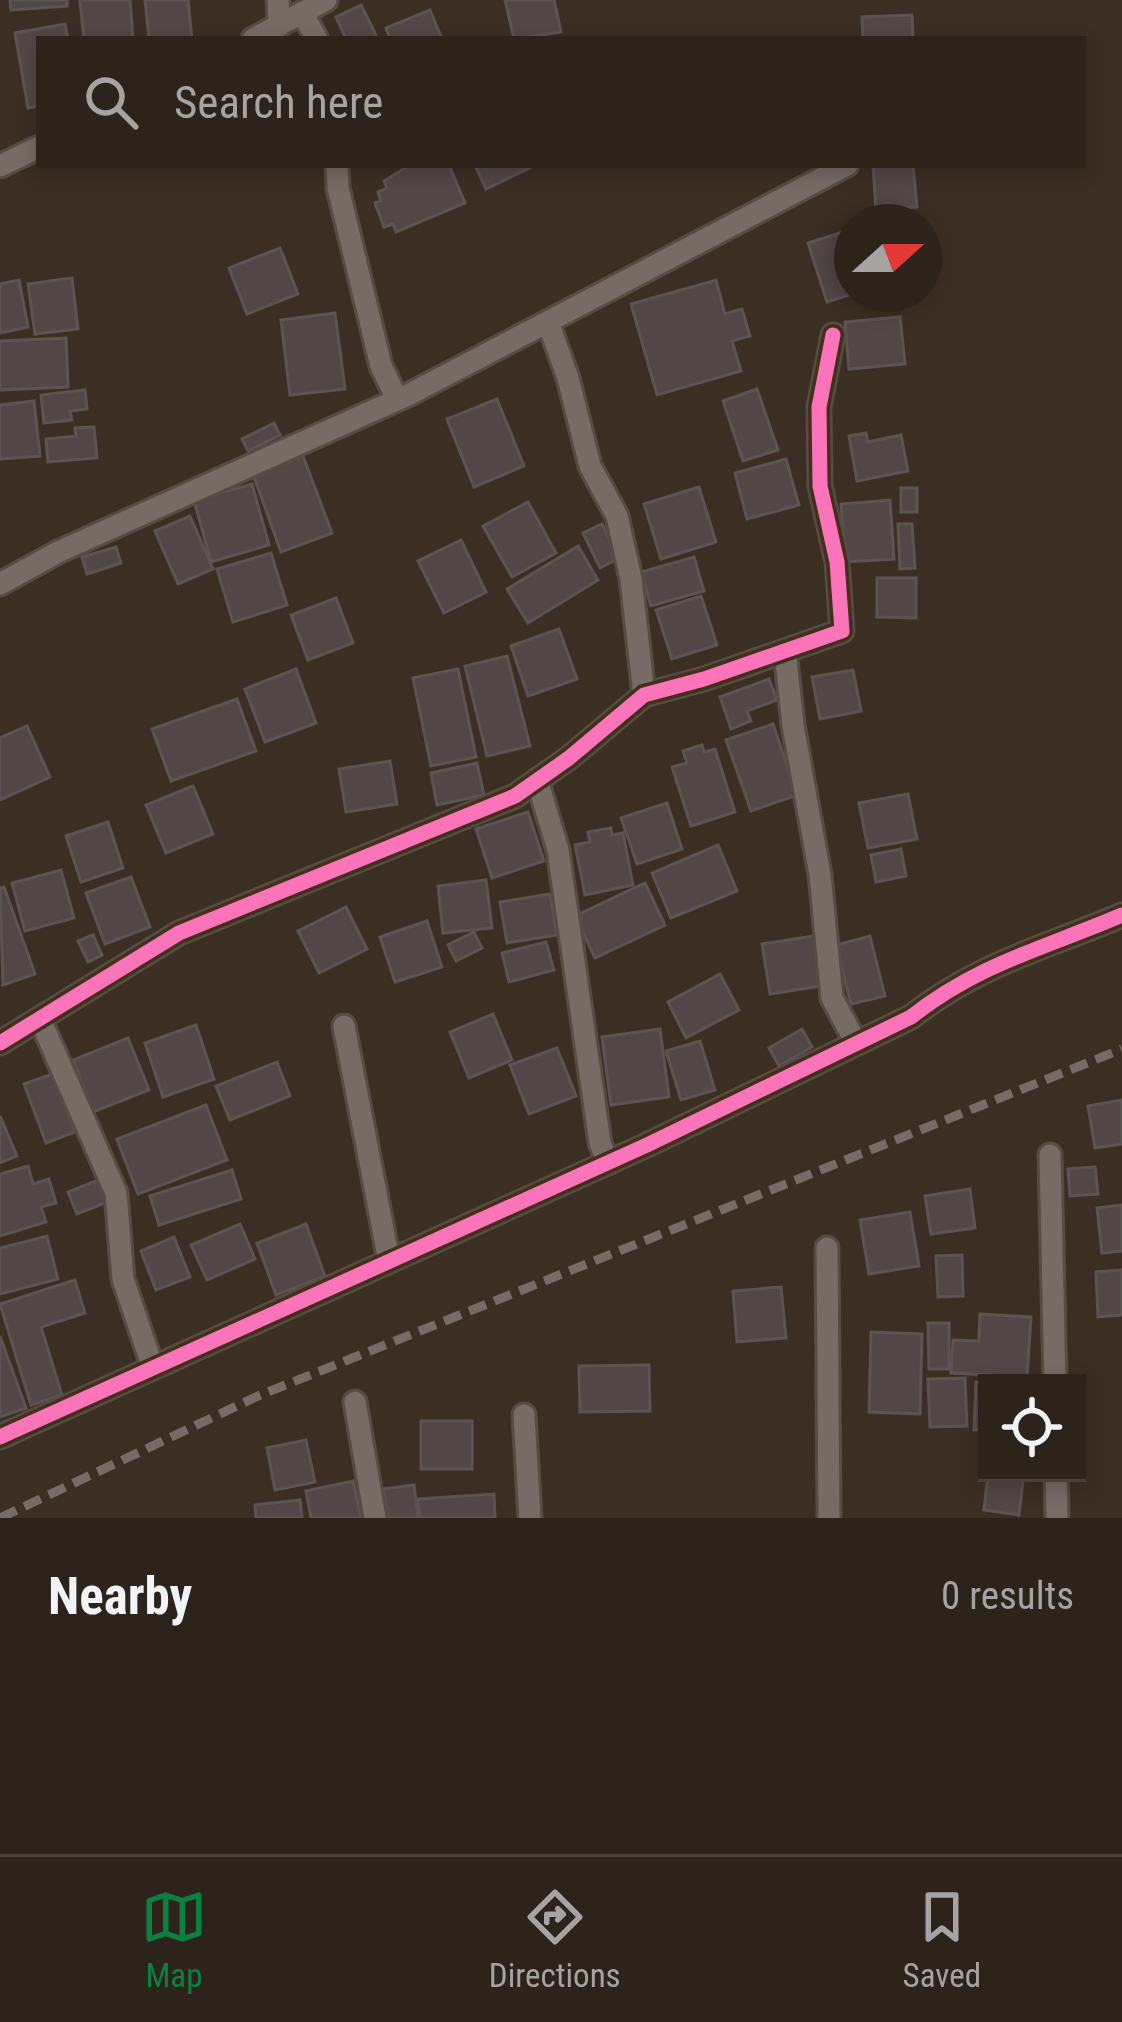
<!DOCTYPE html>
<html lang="en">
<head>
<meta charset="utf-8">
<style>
	body { margin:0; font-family:"Roboto Condensed",sans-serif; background:#382f28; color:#f1f3f6 }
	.controls { position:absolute; right:36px; bottom:36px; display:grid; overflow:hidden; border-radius:0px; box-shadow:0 6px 18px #0003 }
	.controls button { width:108px; height:108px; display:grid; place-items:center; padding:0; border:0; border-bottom:3px solid #48403a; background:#2c231b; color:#f1f3f6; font:60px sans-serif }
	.compass { position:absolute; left:834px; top:204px; width:108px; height:108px; border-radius:50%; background:#2c231b; box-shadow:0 6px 18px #0003; rotate:69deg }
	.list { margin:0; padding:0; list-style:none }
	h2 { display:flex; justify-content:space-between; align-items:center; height:156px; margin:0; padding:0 48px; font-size:51px }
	h2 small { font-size:39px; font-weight:400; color:#a6a4a3 }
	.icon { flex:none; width:66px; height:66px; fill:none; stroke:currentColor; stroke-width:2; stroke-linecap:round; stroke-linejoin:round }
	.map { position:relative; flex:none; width:1122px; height:1518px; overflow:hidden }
	.search { position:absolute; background:#2c231b; box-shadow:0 6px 18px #0003; left:36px; right:36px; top:36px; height:132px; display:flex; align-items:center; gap:30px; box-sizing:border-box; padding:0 42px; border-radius:0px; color:#a6a4a3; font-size:45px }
	.sheet { height:336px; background:#2c231b }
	nav { display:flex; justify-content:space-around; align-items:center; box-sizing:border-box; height:168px; border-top:3px solid #48403a; background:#2c231b; font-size:33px; color:#a6a4a3 }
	nav a { display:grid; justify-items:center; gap:6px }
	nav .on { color:#0b8043 }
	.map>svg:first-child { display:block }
	.building { fill:#514747; stroke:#5c5353; stroke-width:3 }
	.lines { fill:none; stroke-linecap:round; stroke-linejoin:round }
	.minor-casing { stroke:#574c43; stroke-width:27 }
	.minor { stroke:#766b65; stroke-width:21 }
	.rail { stroke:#766c65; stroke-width:9; stroke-dasharray:18 9; stroke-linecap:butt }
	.cycleway-casing { stroke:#442f1b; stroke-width:22 }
	.cycleway { stroke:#fb73b8; stroke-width:15 }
</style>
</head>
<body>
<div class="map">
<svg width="1122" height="1518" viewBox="0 0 1122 1518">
	<rect width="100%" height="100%" fill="#3b2f24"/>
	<g class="building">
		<path d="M10 0H67V6L11 10Z"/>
		<path d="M80 0H130L133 39H84Z"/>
		<path d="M145 0H188L192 39H149Z"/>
		<path d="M505 0H554L561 32 514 39Z"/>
		<path d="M361 5 378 39H346L336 17Z"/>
		<path d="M430 10 442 39H390L386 28Z"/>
		<path d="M912 15 913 39H863L862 17Z"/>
		<path d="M65 24 68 39H39V106L28 108 15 33Z"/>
		<path d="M410 165H449L465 203 396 232 393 224 384 227 375 203 381 201 378 192 387 188 384 181Z"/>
		<path d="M475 165H536L486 189Z"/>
		<path d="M913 165 917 207 876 210 873 166Z"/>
		<path d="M852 229V294L827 302 808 243Z"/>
		<path d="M280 248 298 294 247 314 229 268Z"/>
		<path d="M72 278 78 329 35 334 28 284Z"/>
		<path d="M19 280 28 327 0 333V284Z"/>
		<path d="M716 280 725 314 742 309 750 336 732 341 741 371 657 395 631 304Z"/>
		<path d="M335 313 345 389 290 395 281 320Z"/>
		<path d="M900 317 905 364 849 369 845 322Z"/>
		<path d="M66 338 68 387 0 390V341Z"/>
		<path d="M757 389 778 450 743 461 723 401Z"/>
		<path d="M85 390 87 409 70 411 72 420 44 423 41 395Z"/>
		<path d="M497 399 524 466 474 487 447 419Z"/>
		<path d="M34 401 40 456 0 459V405Z"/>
		<path d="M274 423 280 435 248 451 242 439Z"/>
		<path d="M94 427 97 458 48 462 46 439 76 436 75 428Z"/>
		<path d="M866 433 868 442 901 435 908 471 857 481 849 436Z"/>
		<path d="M303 456 332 533 281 552 253 474Z"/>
		<path d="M786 459 799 505 747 519 735 473Z"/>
		<path d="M252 484 269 545 211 562 194 500Z"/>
		<path d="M699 487 716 542 661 559 644 504Z"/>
		<rect x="901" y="488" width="16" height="24"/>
		<path d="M890 500 894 559 845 562 841 504Z"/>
		<path d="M528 502 556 553 512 577 483 526Z"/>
		<path d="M190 516 213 569 178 584 155 531Z"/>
		<path d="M602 524 619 558 600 568 583 533Z"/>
		<path d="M898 524H912L915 568 900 569Z"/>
		<path d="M461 540 486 592 444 613 418 561Z"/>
		<path d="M578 546 598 580 528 623 507 589Z"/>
		<path d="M116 547 121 563 87 574 82 557Z"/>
		<path d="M271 553 287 605 233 622 217 569Z"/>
		<path d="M694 557 704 591 651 606 641 572Z"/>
		<path d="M877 578H916V618L877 617Z"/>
		<path d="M701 596 717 645 672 659 656 610Z"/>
		<path d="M336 598 353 643 308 660 291 615Z"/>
		<path d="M559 629 577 679 528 696 511 646Z"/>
		<path d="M507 656 530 746 487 756 465 666Z"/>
		<path d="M296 669 316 723 265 742 245 689Z"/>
		<path d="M458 669 476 757 431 766 413 678Z"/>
		<path d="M853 670 861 711 820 719 812 677Z"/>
		<path d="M769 679 777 700 747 711 751 721 731 729 720 697Z"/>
		<path d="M237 699 256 751 171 781 152 729Z"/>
		<path d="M773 724 797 795 751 811 726 740Z"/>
		<path d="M27 726 50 777 0 800V738Z"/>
		<path d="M702 745 704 752 715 749 735 812 691 826 672 767 687 763 683 751Z"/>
		<path d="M390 761 397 804 346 812 339 769Z"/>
		<path d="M477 763 484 795 437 805 431 773Z"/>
		<path d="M193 786 213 834 166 853 146 805Z"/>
		<path d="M908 794 917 839 868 848 859 803Z"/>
		<path d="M667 803 682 849 637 864 621 818Z"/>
		<path d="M528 812 544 861 492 878 476 829Z"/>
		<path d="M108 822 123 868 81 882 66 836Z"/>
		<path d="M611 828 612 835 623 833 633 885 585 895 575 845 590 842 588 832Z"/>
		<path d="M718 845 737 891 671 918 652 873Z"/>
		<path d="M901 849 906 876 876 882 871 855Z"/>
		<path d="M61 870 74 918 25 931 12 883Z"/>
		<path d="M131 877 150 927 105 944 86 893Z"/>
		<path d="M486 880 492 928 443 933 438 886Z"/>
		<path d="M645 883 665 925 595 958 575 916Z"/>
		<path d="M4 887 35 974 3 985 0 888Z"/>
		<path d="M550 894 557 935 507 943 500 902Z"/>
		<path d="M346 907 367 949 319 973 298 931Z"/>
		<path d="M427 921 442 967 395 982 380 937Z"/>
		<path d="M474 932 482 948 456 961 448 945Z"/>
		<path d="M93 935 102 955 88 962 78 941Z"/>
		<path d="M814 936 821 986 770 994 762 944Z"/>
		<path d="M870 936 885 996 851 1004 836 945Z"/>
		<path d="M546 942 554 970 509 982 502 953Z"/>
		<path d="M720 974 739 1010 686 1038 668 1002Z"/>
		<path d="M493 1014 512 1060 469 1078 450 1032Z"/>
		<path d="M196 1025 214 1079 163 1097 145 1043Z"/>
		<path d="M660 1029 669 1097 611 1105 602 1037Z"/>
		<path d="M802 1029 812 1047 779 1066 769 1048Z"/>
		<path d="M128 1038 149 1090 93 1112 73 1060Z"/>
		<path d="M700 1041 715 1090 681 1100 666 1051Z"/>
		<path d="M557 1048 576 1096 529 1114 510 1065Z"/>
		<path d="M277 1062 290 1096 230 1120 216 1086Z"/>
		<path d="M53 1074 75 1132 46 1143 24 1084Z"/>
		<path d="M1122 1100V1144L1095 1148 1088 1106Z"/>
		<path d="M206 1105 227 1160 138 1194 117 1139Z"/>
		<path d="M0 1116 17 1156 0 1163Z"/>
		<path d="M28 1166 33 1184 49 1179 56 1203 41 1207 46 1222 0 1236V1174Z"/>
		<path d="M1095 1167 1098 1194 1070 1196 1068 1169Z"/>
		<path d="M232 1170 241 1199 159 1225 150 1196Z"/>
		<path d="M98 1180 107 1202 77 1214 68 1192Z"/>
		<path d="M970 1189 975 1228 931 1234 925 1196Z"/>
		<path d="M1122 1205V1251L1102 1253 1097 1208Z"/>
		<path d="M910 1212 919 1266 869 1274 860 1220Z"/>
		<path d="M240 1224 255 1259 207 1280 191 1245Z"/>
		<path d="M306 1224 325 1276 276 1295 257 1243Z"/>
		<path d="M47 1236 58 1279 0 1294V1248Z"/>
		<path d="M174 1237 190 1277 156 1290 141 1251Z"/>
		<path d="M962 1255 963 1296 938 1297 936 1256Z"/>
		<path d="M1122 1270V1315L1098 1317 1096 1272Z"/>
		<path d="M75 1280 85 1313 41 1327 62 1395 31 1405 0 1304Z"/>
		<path d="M781 1287 786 1338 737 1342 733 1291Z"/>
		<path d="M980 1314 1031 1317 1027 1377 951 1373 953 1340 979 1341Z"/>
		<path d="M928 1323H949V1369H929Z"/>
		<path d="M871 1332 922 1334 920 1414 869 1412Z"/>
		<path d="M0 1336 26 1408 0 1417Z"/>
		<path d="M649 1365 650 1411 580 1412 579 1366Z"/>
		<path d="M965 1378 967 1426 930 1427 928 1379Z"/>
		<path d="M976 1382 1006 1383H987V1430H974Z"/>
		<rect x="421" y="1421" width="51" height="48"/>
		<path d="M306 1440 315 1482 275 1490 267 1448Z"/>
		<path d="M988 1473H1024L1019 1515 984 1510Z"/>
		<path d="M353 1481 361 1518H311L306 1491Z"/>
		<path d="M414 1485 418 1518H388L383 1489Z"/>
		<path d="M494 1494 495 1518H420L418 1499Z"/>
		<path d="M300 1500 302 1518H256L255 1505Z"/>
	</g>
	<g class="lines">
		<defs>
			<g id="minor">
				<path d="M278 0 279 26"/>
				<path d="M302 13 317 39"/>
				<path d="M253 39 326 0"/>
				<path d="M337 165 338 188 381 366 397 399"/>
				<path d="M0 166 39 147"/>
				<path d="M548 322 568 378 590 466 617 516 631 579 644 695"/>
				<path d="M0 584 58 552 408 395 847 165"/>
				<path d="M785 651 793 725 820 875 832 998 856 1043"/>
				<path d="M537 780 558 850 600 1143 608 1163"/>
				<path d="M40 1019 116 1193 123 1279 153 1368"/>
				<path d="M344 1026 389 1261"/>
				<path d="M0 1043 179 933 515 796 569 758 644 695 704 679 842 631 837 562 820 486 819 407 833 335"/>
				<path d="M1050 1155 1055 1383"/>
				<path d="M827 1248 829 1518"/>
				<path d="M355 1402 375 1518"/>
				<path d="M524 1415 530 1518"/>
				<path d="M0 1437 647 1145 911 1017C980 963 1045 948 1122 915"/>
				<path d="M1056 1473 1057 1518"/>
			</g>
		</defs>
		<use href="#minor" class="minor-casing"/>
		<use href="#minor" class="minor"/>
		<path class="rail" d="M0 1518 258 1396 1122 1049"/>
		<defs>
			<g id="cycleway">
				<path d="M0 1043 179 933 515 796 569 758 644 695 704 679 842 631 837 562 820 486 819 407 833 335"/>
				<path d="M0 1437 647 1145 911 1017C980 963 1045 948 1122 915"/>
			</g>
		</defs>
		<use href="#cycleway" class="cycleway-casing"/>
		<use href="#cycleway" class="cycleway"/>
	</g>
</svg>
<div class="controls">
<button><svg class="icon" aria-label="locate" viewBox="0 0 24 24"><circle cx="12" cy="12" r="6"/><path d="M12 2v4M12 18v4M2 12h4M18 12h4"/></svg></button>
</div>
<svg class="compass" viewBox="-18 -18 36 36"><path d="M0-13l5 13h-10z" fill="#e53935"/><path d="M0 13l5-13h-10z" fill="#a6a4a3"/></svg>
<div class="search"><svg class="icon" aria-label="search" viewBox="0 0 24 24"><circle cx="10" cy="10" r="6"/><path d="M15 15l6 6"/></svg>Search here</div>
</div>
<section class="sheet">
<h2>Nearby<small>0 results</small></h2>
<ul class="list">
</ul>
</section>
<nav>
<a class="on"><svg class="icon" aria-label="map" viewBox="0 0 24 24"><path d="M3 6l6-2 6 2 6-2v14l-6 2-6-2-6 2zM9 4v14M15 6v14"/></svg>Map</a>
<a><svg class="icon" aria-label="directions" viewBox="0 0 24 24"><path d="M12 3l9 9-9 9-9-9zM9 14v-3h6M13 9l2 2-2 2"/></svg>Directions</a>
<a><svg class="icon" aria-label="saved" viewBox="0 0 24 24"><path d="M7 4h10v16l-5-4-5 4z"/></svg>Saved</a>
</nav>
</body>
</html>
